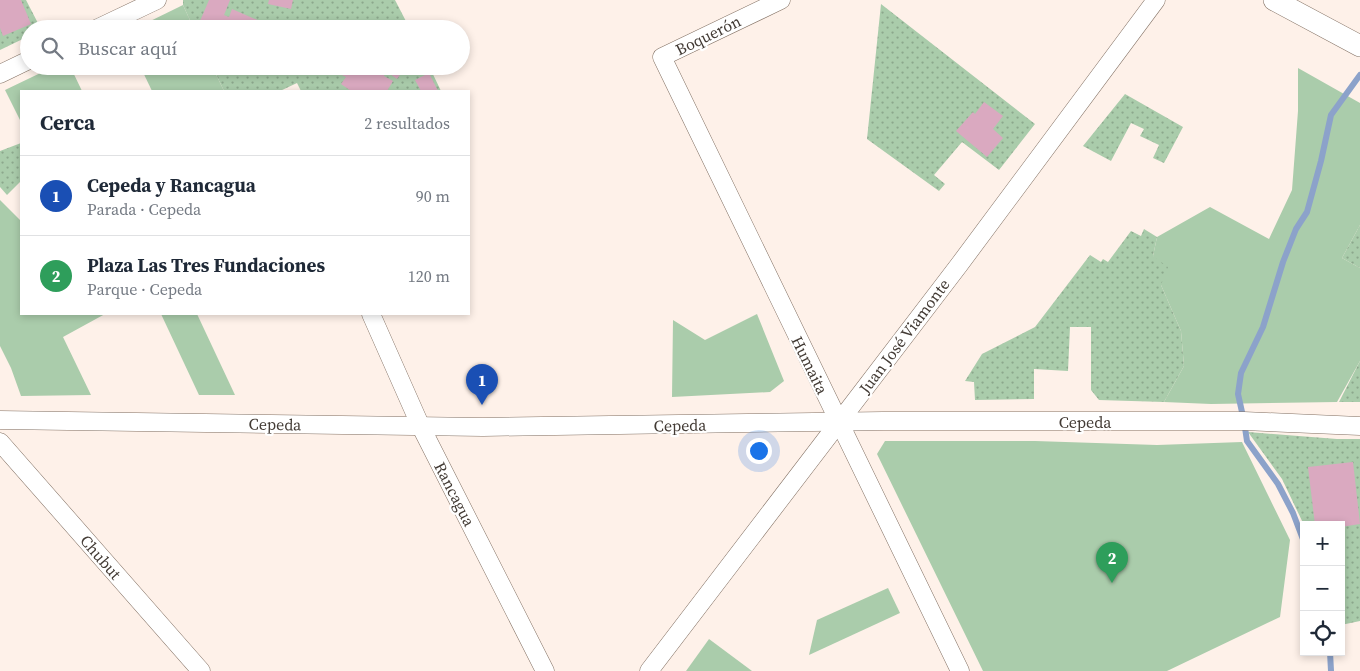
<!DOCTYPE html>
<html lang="es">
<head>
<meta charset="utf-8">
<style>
	body { margin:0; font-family:"Source Serif 4",serif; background:#f6f6f7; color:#1f2937 }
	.controls { position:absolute; right:15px; bottom:15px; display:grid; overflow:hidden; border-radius:0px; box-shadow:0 2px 8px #0003 }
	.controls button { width:45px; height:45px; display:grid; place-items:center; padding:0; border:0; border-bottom:1px solid #e0e1e3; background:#fff; color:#1f2937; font:25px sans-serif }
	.you { position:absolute; left:758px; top:450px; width:18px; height:18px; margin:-12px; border:4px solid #fff; border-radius:50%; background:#1a73e8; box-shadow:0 0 0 8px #1a73e833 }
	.badge { display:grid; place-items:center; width:32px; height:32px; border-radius:50%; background:#a7226d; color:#fff; font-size:16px; font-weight:700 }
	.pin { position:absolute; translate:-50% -41px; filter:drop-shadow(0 1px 2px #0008) }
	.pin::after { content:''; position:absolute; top:26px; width:18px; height:15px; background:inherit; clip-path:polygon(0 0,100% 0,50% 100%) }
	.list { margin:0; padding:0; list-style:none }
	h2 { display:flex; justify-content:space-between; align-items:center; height:65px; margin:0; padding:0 20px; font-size:21px }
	h2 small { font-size:16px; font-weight:400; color:#747a83 }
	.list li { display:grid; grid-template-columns:32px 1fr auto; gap:15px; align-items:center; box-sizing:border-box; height:80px; padding:0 20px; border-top:1px solid #e0e1e3 }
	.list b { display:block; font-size:19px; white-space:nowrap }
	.list p { margin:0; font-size:16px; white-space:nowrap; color:#747a83 }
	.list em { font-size:16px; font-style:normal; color:#747a83 }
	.icon { flex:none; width:28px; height:28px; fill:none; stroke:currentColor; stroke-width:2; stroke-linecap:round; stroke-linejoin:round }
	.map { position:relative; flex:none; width:1360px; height:671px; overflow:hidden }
	.search { position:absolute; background:#fff; box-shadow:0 2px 8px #0003; left:20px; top:20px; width:450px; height:55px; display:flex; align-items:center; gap:12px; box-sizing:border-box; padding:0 18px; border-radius:28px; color:#747a83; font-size:19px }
	.panel { position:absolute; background:#fff; box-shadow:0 2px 8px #0003; left:20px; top:90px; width:450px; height:225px; border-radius:0px }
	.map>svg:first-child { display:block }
	.green { fill:#aaccab }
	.garden { fill:url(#garden-dots) }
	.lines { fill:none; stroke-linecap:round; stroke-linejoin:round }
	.stream { stroke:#8ca2ca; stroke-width:6 }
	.building { fill:#daa9c0 }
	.minor-casing { stroke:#827063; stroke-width:19 }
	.tertiary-casing { stroke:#827063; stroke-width:22 }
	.minor { stroke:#fff; stroke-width:18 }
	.tertiary { stroke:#fff; stroke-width:21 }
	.labels { text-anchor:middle; stroke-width:4.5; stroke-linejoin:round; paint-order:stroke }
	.street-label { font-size:16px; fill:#433b35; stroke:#fff }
</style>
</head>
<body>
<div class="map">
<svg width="1360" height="671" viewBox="0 0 1360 671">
	<defs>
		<pattern id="garden-dots" width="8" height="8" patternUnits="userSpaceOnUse" patternTransform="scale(1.25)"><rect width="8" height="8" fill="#aaccab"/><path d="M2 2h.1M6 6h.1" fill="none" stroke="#8ca78c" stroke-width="1.8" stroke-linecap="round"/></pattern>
	</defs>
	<rect width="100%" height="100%" fill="#fef1e9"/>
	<g class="green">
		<path d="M183 5 194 29H134Z"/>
		<path d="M55 66H70L82 91H21V122L5 90Z"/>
		<path d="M140 66H212L224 91H152Z"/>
		<path d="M1298 68 1360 103V225L1342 258 1360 268V361L1337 402 1211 404 1164 402 1184 366 1181 331 1161 285 1153 256 1157 237 1210 207 1269 239 1292 190 1298 111Z"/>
		<path d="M0 200 21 221V314H105L63 337 91 395 21 396 11 368 0 346Z"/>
		<path d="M161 314H197L235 395H199Z"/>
		<path d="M757 314 784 381 770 392 672 397 673 320 705 340Z"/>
		<path d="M885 441H1035L1157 445 1242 442 1290 540 1280 617 1167 671H983L877 454Z"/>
		<path d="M888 588 900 613 809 655 817 620Z"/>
		<path d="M709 639 752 671H686Z"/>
	</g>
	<g class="garden">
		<path d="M0 0H26L41 29H29V36L0 50Z"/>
		<path d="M183 0H395L410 29H194L183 5Z"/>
		<path d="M881 4 1035 124 999 170 962 142 934 175 945 184 939 191 867 139Z"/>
		<path d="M212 66H429L441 91H301L297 83 280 91H224Z"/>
		<path d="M1125 94 1183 127 1164 163 1153 158 1159 145 1140 136 1144 129 1131 123 1111 161 1083 146Z"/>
		<path d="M21 143V181L7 195 0 187V151Z"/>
		<path d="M1360 225V268L1342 258Z"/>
		<path d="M1144 229 1157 237 1153 256 1168 267 1161 285 1181 331 1184 366 1164 402 1099 400 1091 390V327H1070L1068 371 1034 369V399L975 400 974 382 965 381 982 354 1035 327 1090 255 1101 262 1103 259 1108 262 1131 231 1141 236Z"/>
		<path d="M1360 361V402H1339Z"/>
		<path d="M1248 432 1337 439H1360V621L1341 625V525H1304L1282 479Z"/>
	</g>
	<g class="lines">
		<g class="stream">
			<path d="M1304 542 1293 513 1278 484 1247 441 1244 421 1238 394 1241 373 1263 327 1283 262 1296 229 1307 212 1321 161 1331 115 1360 75"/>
			<path d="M1330 652 1331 671"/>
		</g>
	</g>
	<g class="building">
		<path d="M0 0H21L31 24 3 36 0 28Z"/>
		<path d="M209 0H230L224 15 229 17 232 9 262 22 259 29H210L211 27 208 25 200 21Z"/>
		<path d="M269 0H293L291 9 268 4Z"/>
		<path d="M347 66H406L397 79 386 71 384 76 393 81 387 91H351L341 84 346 77 342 75Z"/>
		<path d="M429 73 438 91H421L415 80Z"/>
		<path d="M984 102 1003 116 993 129 1003 138 987 157 956 131 973 112 975 114Z"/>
		<path d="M1353 462 1360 524 1341 527V525H1315L1308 467Z"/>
	</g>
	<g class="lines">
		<defs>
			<g id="minor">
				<path d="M781 0 662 57 960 671"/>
				<path d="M96 29 157 0"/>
				<path d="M0 74 29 60"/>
				<path d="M371 314 421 427 545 671"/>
				<path d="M0 420 483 427 883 421H1244L1360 426"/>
				<path d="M0 442 201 671"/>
				<path d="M649 671 959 265 1156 0"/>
			</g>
			<path id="tertiary" d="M1274 0 1360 46"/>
		</defs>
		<use href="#minor" class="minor-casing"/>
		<use href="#tertiary" class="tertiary-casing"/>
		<use href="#minor" class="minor"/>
		<use href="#tertiary" class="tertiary"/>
	</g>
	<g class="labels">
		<g class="street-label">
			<text transform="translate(708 35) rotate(-26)" y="6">Boquerón</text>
			<text transform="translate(904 336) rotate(-53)" y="6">Juan José Viamonte</text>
			<text transform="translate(810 365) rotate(64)" y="6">Humaita</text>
			<text x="1085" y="428">Cepeda</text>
			<text transform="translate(275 424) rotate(1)" y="6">Cepeda</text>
			<text transform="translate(680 425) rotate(-1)" y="6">Cepeda</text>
			<text transform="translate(455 494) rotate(63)" y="6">Rancagua</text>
			<text transform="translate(101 557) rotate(49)" y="6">Chubut</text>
		</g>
	</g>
</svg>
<div class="controls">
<button>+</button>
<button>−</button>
<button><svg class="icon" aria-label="locate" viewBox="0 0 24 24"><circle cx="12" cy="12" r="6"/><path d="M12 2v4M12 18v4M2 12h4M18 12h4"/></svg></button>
</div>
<div class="you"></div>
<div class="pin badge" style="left:482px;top:405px;background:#1a4fb4">1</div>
<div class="pin badge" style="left:1112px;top:583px;background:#2e9e5b">2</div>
<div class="search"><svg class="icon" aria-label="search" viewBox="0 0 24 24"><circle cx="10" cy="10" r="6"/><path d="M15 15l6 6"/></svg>Buscar aquí</div>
<section class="panel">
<h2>Cerca<small>2 resultados</small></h2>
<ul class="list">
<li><span class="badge" style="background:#1a4fb4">1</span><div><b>Cepeda y Rancagua</b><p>Parada · Cepeda</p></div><em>90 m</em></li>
<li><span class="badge" style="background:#2e9e5b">2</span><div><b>Plaza Las Tres Fundaciones</b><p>Parque · Cepeda</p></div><em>120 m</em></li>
</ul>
</section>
</div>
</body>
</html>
